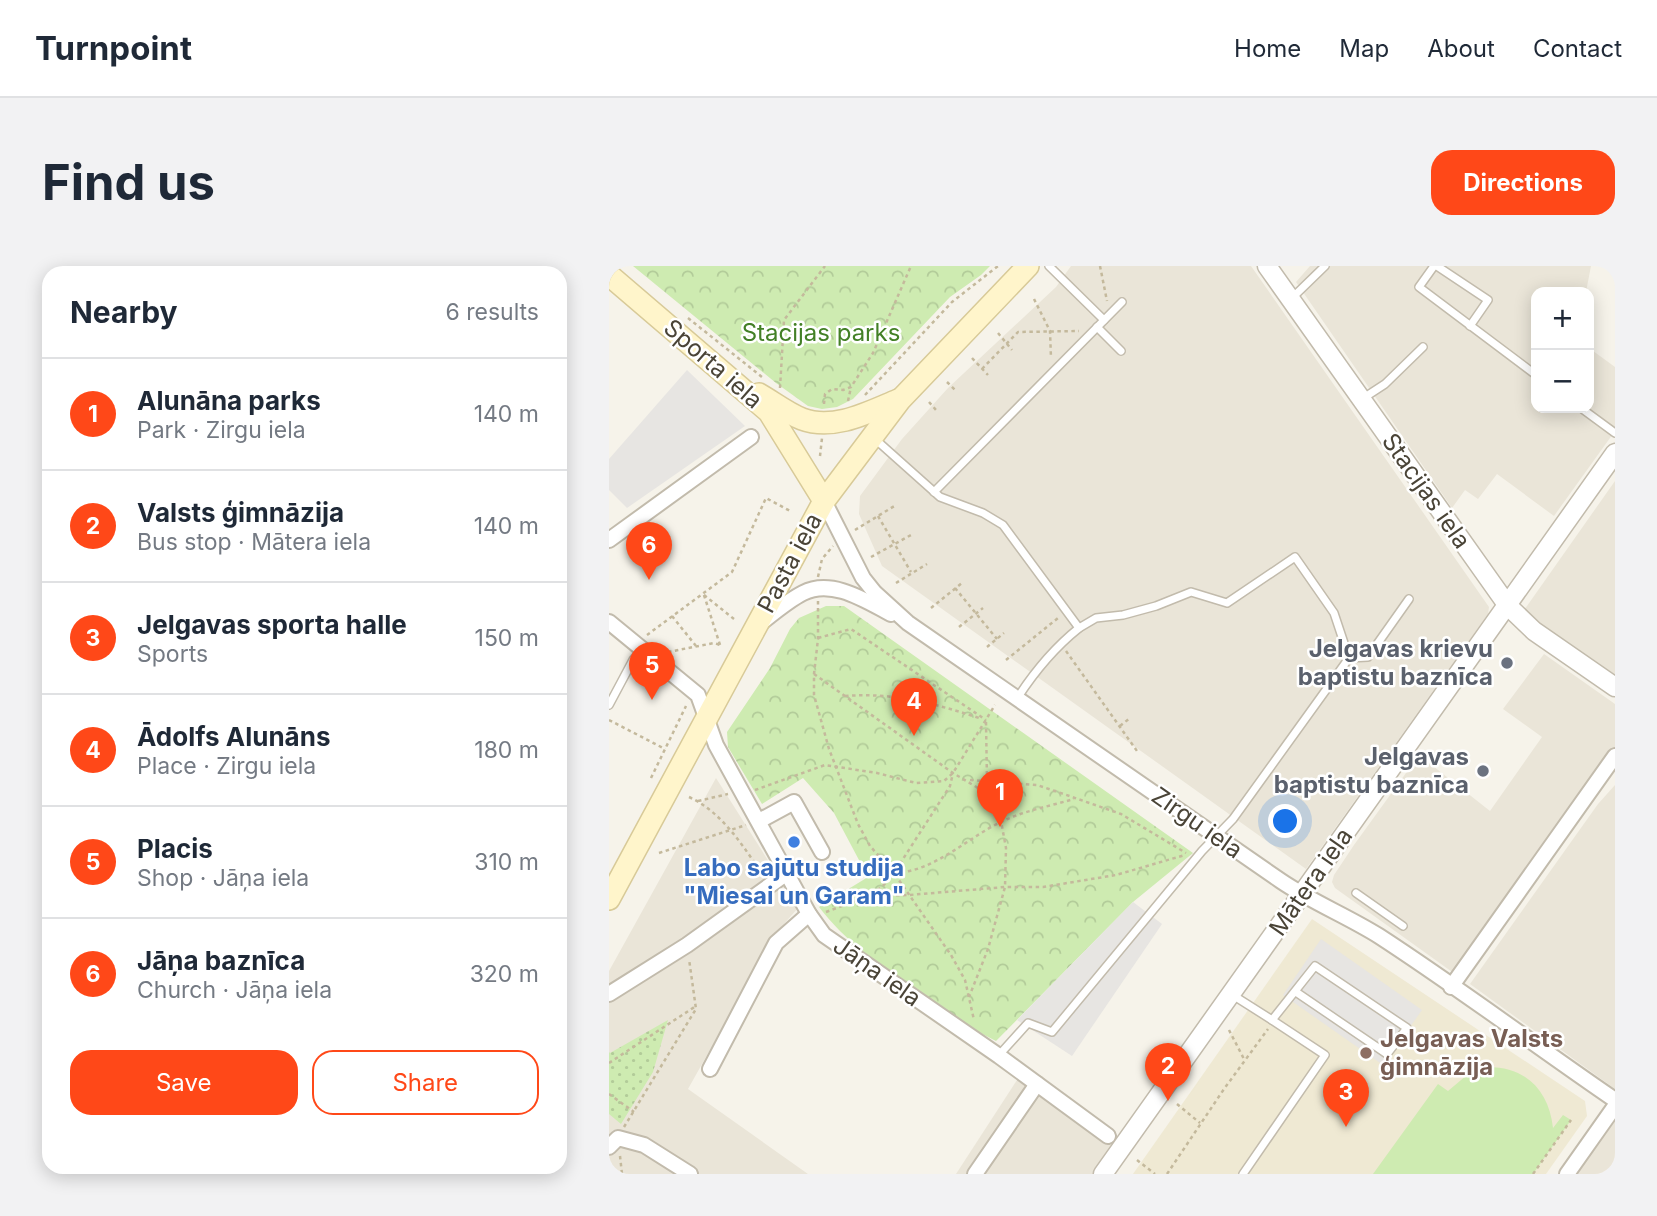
<!DOCTYPE html>
<html lang="en">
<head>
<meta charset="utf-8">
<style>
	body { margin:0; font-family:Inter,sans-serif; background:#f2f2f3; color:#1f2937 }
	.controls { position:absolute; right:21px; top:21px; display:grid; overflow:hidden; border-radius:14px; box-shadow:0 4px 18px #0003 }
	.controls button { width:63px; height:63px; display:grid; place-items:center; padding:0; border:0; border-bottom:2px solid #e0e1e3; background:#fff; color:#1f2937; font:35px sans-serif }
	.you { position:absolute; left:677px; top:556px; width:24px; height:24px; margin:-18px; border:5px solid #fff; border-radius:50%; background:#1a73e8; box-shadow:0 0 0 10px #1a73e833 }
	.badge { display:grid; place-items:center; width:46px; height:46px; border-radius:50%; background:#ff4818; color:#fff; font-size:23px; font-weight:700 }
	.pin { position:absolute; translate:-50% -58px; filter:drop-shadow(0 2px 4px #0008) }
	.pin::after { content:''; position:absolute; top:37px; width:24px; height:21px; background:inherit; clip-path:polygon(0 0,100% 0,50% 100%) }
	.list { margin:0; padding:0; list-style:none }
	h2 { display:flex; justify-content:space-between; align-items:center; height:91px; margin:0; padding:0 28px; font-size:30px }
	h2 small { font-size:23px; font-weight:400; color:#747a83 }
	.list li { display:grid; grid-template-columns:46px 1fr auto; gap:21px; align-items:center; box-sizing:border-box; height:112px; padding:0 28px; border-top:2px solid #e0e1e3 }
	.list b { display:block; font-size:26px; white-space:nowrap }
	.list p { margin:0; font-size:23px; white-space:nowrap; color:#747a83 }
	.list em { font-size:23px; font-style:normal; color:#747a83 }
	.actions { display:flex; gap:14px; padding:21px 28px }
	.actions a { flex:1; padding:16px 0; border:2px solid #ff4818; border-radius:21px; text-align:center; font-size:24px; color:#ff4818 }
	.actions .main { background:#ff4818; color:#fff }
	.map { position:relative; flex:none; width:1006px; height:908px; overflow:hidden; border-radius:21px }
	header { display:flex; align-items:center; gap:42px; box-sizing:border-box; height:98px; padding:0 35px; background:#fff; border-bottom:2px solid #e0e1e3 }
	header strong { font-size:33px }
	nav { display:flex; gap:38px; margin-inline-start:auto; font-size:24px }
	.intro { display:flex; align-items:center; justify-content:space-between; box-sizing:border-box; height:168px; padding:0 42px }
	h1 { margin:0; font-size:49px }
	.button { padding:18px 32px; border-radius:21px; background:#ff4818; color:#fff; font-size:24px; font-weight:700 }
	main { display:flex; gap:42px; padding:0 42px }
	aside { flex:1; background:#fff; border-radius:21px; box-shadow:0 4px 18px #0003 }
	.map>svg:first-child { display:block }
	.residential { fill:#eae5d8 }
	.education { fill:#efe9d3 }
	.grass { fill:url(#grass-dots) }
	.park { fill:url(#park-crowns) }
	.pitch { fill:#ceebb1 }
	.parking { fill:#e7e5e2 }
	.lines { fill:none; stroke-linecap:round; stroke-linejoin:round }
	.service-casing { stroke:#c2bbac; stroke-width:10 }
	.minor-casing { stroke:#c2bbac; stroke-width:18 }
	.tertiary-casing { stroke:#c2bbac; stroke-width:21 }
	.secondary-casing { stroke:#d8ca98; stroke-width:24 }
	.path { stroke:#c4b99c; stroke-width:2.5; stroke-dasharray:3.5 3.5; stroke-linecap:butt }
	.service { stroke:#fff; stroke-width:7 }
	.minor { stroke:#fff; stroke-width:14 }
	.tertiary { stroke:#fff; stroke-width:18 }
	.secondary { stroke:#fff5cb; stroke-width:21 }
	.worship-dot { fill:#6b7280; stroke:#fff; stroke-width:2.5 }
	.shop-dot { fill:#3f7fe0; stroke:#fff; stroke-width:2.5 }
	.education-dot { fill:#8d6e63; stroke:#fff; stroke-width:2.5 }
	.labels { text-anchor:middle; stroke-width:5; stroke-linejoin:round; paint-order:stroke }
	.park-label { font-size:24px; fill:#438026; stroke:#fff }
	.street-label { font-size:24px; fill:#4a4437; stroke:#fff }
	.worship-label { font-size:24px; font-weight:bold; fill:#5b616d; stroke:#fff; text-anchor:end }
	.shop-label { font-size:24px; font-weight:bold; fill:#366cbe; stroke:#fff }
	.education-label { font-size:24px; font-weight:bold; fill:#785e54; stroke:#fff; text-anchor:start }
</style>
</head>
<body>
<header>
<strong>Turnpoint</strong>
<nav><a>Home</a><a>Map</a><a>About</a><a>Contact</a></nav>
</header>
<div class="intro"><h1>Find us</h1><a class="button">Directions</a></div>
<main>
<aside>
<h2>Nearby<small>6 results</small></h2>
<ul class="list">
<li><span class="badge">1</span><div><b>Alunāna parks</b><p>Park · Zirgu iela</p></div><em>140 m</em></li>
<li><span class="badge">2</span><div><b>Valsts ģimnāzija</b><p>Bus stop · Mātera iela</p></div><em>140 m</em></li>
<li><span class="badge">3</span><div><b>Jelgavas sporta halle</b><p>Sports</p></div><em>150 m</em></li>
<li><span class="badge">4</span><div><b>Ādolfs Alunāns</b><p>Place · Zirgu iela</p></div><em>180 m</em></li>
<li><span class="badge">5</span><div><b>Placis</b><p>Shop · Jāņa iela</p></div><em>310 m</em></li>
<li><span class="badge">6</span><div><b>Jāņa baznīca</b><p>Church · Jāņa iela</p></div><em>320 m</em></li>
</ul>
<div class="actions"><a class="main">Save</a><a>Share</a></div>
</aside>
<div class="map">
<svg width="1006" height="908" viewBox="0 0 1006 908">
	<defs>
		<pattern id="grass-dots" width="8" height="8" patternUnits="userSpaceOnUse" patternTransform="scale(1.75)"><rect width="8" height="8" fill="#ceebb1"/><path d="M2 2h.1M6 6h.1" fill="none" stroke="#b2cb99" stroke-width="1.8" stroke-linecap="round"/></pattern>
		<pattern id="park-crowns" width="20" height="18" patternUnits="userSpaceOnUse" patternTransform="scale(1.75)"><rect width="20" height="18" fill="#ceebb1"/><path d="M2 6a3 3 0 1 1 6 0M12 15a3 3 0 1 1 6 0" fill="none" stroke="#b2cb99"/></pattern>
	</defs>
	<rect width="100%" height="100%" fill="#f6f3ea"/>
	<g class="residential">
		<path d="M462 0H642L880 341 879 348 697 603 273 300 250 248 251 230 293 173 339 122 447 21Z"/>
		<path d="M701 0H982L977 26H927V142H980V82L1006 101V165L945 250 888 208 869 233 856 224 843 242 687 16Z"/>
		<path d="M1006 215V414L913 347Z"/>
		<path d="M935 388 1006 438V485L846 708 726 622 723 616 725 609 745 579 810 489 881 545 933 471 894 443Z"/>
		<path d="M107 512 189 642 166 668 79 823 199 908H0V705Z"/>
		<path d="M1006 519V823L861 718 989 538Z"/>
		<path d="M408 814 505 881 485 908H347Z"/>
		<path d="M1006 855V908H968Z"/>
	</g>
	<path class="education" d="M703 653 976 835 978 850 937 908H524Z"/>
	<path class="grass" d="M59 754 44 806 12 858 0 848V786L1 787Z"/>
	<g class="park">
		<path d="M24 0H381L372 9 341 31 244 133 228 141 213 143 199 140 167 117Z"/>
		<path d="M217 340H235L584 587 524 636 387 775C358 761 330 742 304 723 269 698 236 675 210 641L259 611 225 547 194 512 153 538 119 481 118 466 161 402 181 363 190 352Z"/>
	</g>
	<path class="pitch" d="M877 801C916 800 940 824 944 862L954 849 962 854 924 908H764L829 818 839 825 858 809Z"/>
	<g class="parking">
		<path d="M78 104 136 160 18 242 0 224V193Z"/>
		<path d="M524 636 553 658 463 790 408 754Z"/>
		<path d="M712 673 813 744 774 799 674 729Z"/>
	</g>
	<g class="lines">
		<defs>
			<g id="service">
				<path d="M440 0 495 54"/>
				<path d="M825 0 810 21 927 109"/>
				<path d="M828 0 879 34 861 60"/>
				<path d="M682 33 716 0"/>
				<path d="M488 61 512 85"/>
				<path d="M753 133 776 118 814 81"/>
				<path d="M972 142 1006 167"/>
				<path d="M266 173 331 231 374 247 394 259 470 362C445 382 426 405 409 431"/>
				<path d="M325 226 513 36"/>
				<path d="M740 392 759 391 800 333"/>
				<path d="M0 439 24 394 33 383"/>
				<path d="M747 627 794 660"/>
				<path d="M622 728 663 754 706 700 798 762 778 788 687 726"/>
				<path d="M390 789 419 757 443 766 593 585 624 553 740 392 725 347 686 291 618 337 582 326 547 340 514 349 487 352 470 362"/>
				<path d="M634 908 716 789 663 754"/>
			</g>
			<g id="minor">
				<path d="M215 235 254 312 266 327 299 357 672 615C703 636 738 650 770 670 850 722 927 780 1006 834"/>
				<path d="M0 274 142 171"/>
				<path d="M0 356 89 429 107 479 200 648 215 669 390 790 499 870"/>
				<path d="M153 356C166 346 180 334 194 327 223 312 257 335 282 348"/>
				<path d="M150 555 185 536 213 586"/>
				<path d="M842 721 1006 490"/>
				<path d="M0 728 78 679 178 607"/>
				<path d="M101 803 167 677 200 648"/>
				<path d="M0 881 9 872 35 879 81 908"/>
				<path d="M366 908 428 818"/>
				<path d="M958 908 1006 840"/>
			</g>
			<g id="tertiary">
				<path d="M658 0 899 340 925 365 1006 421"/>
				<path d="M494 908 1006 187"/>
			</g>
			<g id="secondary">
				<path d="M0 9 160 146 215 235"/>
				<path d="M150 128C164 136 178 147 193 153 225 165 260 146 289 134"/>
				<path d="M0 633 215 235 291 134 419 0"/>
			</g>
		</defs>
		<use href="#service" class="service-casing"/>
		<use href="#minor" class="minor-casing"/>
		<use href="#tertiary" class="tertiary-casing"/>
		<use href="#secondary" class="secondary-casing"/>
		<g class="path">
			<path d="M491 0 498 35"/>
			<path d="M425 33 441 65 442 92"/>
			<path d="M79 52 153 111"/>
			<path d="M389 67 403 84"/>
			<path d="M363 92 379 109"/>
			<path d="M373 103 409 66 470 65"/>
			<path d="M338 116 346 124"/>
			<path d="M171 122 175 54 216 0"/>
			<path d="M256 129 343 36 389 0"/>
			<path d="M239 135 242 121"/>
			<path d="M320 136 327 144"/>
			<path d="M215 138 216 128 223 123 234 124 242 121 264 87 302 0"/>
			<path d="M211 190 213 172"/>
			<path d="M269 250 302 306"/>
			<path d="M246 264 287 239"/>
			<path d="M262 291 302 269"/>
			<path d="M209 311 213 293 224 280"/>
			<path d="M287 317 318 298"/>
			<path d="M346 322 388 373"/>
			<path d="M95 329 111 379"/>
			<path d="M95 329 125 353"/>
			<path d="M209 335V373L205 408V429L220 483 249 558 261 580 285 607 342 689 356 714 365 754"/>
			<path d="M322 342 353 317"/>
			<path d="M63 350 87 380"/>
			<path d="M350 361 374 342"/>
			<path d="M38 369 123 306 157 232 183 246"/>
			<path d="M209 372 242 363 377 454"/>
			<path d="M378 381 395 367"/>
			<path d="M457 385 528 485"/>
			<path d="M59 386 105 377 111 379"/>
			<path d="M397 394 449 352"/>
			<path d="M205 408 344 507 374 525 392 555 397 582 396 621 379 683 360 731"/>
			<path d="M236 430C285 426 328 438 373 453"/>
			<path d="M0 454 56 483"/>
			<path d="M377 456 378 515"/>
			<path d="M511 460 521 452"/>
			<path d="M42 512 77 440"/>
			<path d="M361 514 428 519 446 525 512 548 577 587"/>
			<path d="M146 524 216 499 268 507 307 517 335 515 344 507 386 439"/>
			<path d="M80 531C113 546 134 580 154 609"/>
			<path d="M89 535 119 528"/>
			<path d="M50 587 137 559"/>
			<path d="M285 607C325 606 358 572 392 556 414 545 441 540 465 533"/>
			<path d="M259 630 300 629 396 621H434L507 609 576 589"/>
			<path d="M217 646 259 630 273 621 285 607 341 520 344 507"/>
			<path d="M620 764 636 795"/>
			<path d="M0 797 87 740"/>
			<path d="M0 828 25 846"/>
			<path d="M568 838 591 857"/>
			<path d="M15 861 87 743 80 693"/>
			<path d="M11 890 13 908"/>
			<path d="M528 894 546 908"/>
			<path d="M558 908 615 823 659 763"/>
			<path d="M924 908 962 854"/>
		</g>
		<use href="#service" class="service"/>
		<use href="#minor" class="minor"/>
		<use href="#tertiary" class="tertiary"/>
		<use href="#secondary" class="secondary"/>
	</g>
	<g class="worship-dot">
		<circle cx="898" cy="397" r="7"/>
		<circle cx="874" cy="505" r="7"/>
	</g>
	<circle class="shop-dot" cx="185" cy="576" r="7"/>
	<circle class="education-dot" cx="757" cy="787" r="7"/>
	<g class="labels">
		<g class="park-label">
			<text x="212" y="75">Stacijas parks</text>
		</g>
		<g class="street-label">
			<text transform="translate(104 98) rotate(41)" y="8">Sporta iela</text>
			<text transform="translate(817 225) rotate(55)" y="8">Stacijas iela</text>
			<text transform="translate(181 297) rotate(-62)" y="8">Pasta iela</text>
			<text transform="translate(588 557) rotate(35)" y="8">Zirgu iela</text>
			<text transform="translate(702 616) rotate(-55)" y="8">Mātera iela</text>
			<text transform="translate(268 706) rotate(35)" y="8">Jāņa iela</text>
		</g>
		<g class="worship-label">
			<text x="884" y="391">Jelgavas krievu<tspan x="884" dy="28">baptistu baznīca</tspan></text>
			<text x="860" y="499">Jelgavas<tspan x="860" dy="28">baptistu baznīca</tspan></text>
		</g>
		<g class="shop-label">
			<text x="185" y="610">Labo sajūtu studija<tspan x="185" dy="28">"Miesai un Garam"</tspan></text>
		</g>
		<g class="education-label">
			<text x="771" y="781">Jelgavas Valsts<tspan x="771" dy="28">ģimnāzija</tspan></text>
		</g>
	</g>
</svg>
<div class="controls">
<button>+</button>
<button>−</button>
</div>
<div class="you"></div>
<div class="pin badge" style="left:391px;top:561px">1</div>
<div class="pin badge" style="left:559px;top:835px">2</div>
<div class="pin badge" style="left:737px;top:861px">3</div>
<div class="pin badge" style="left:305px;top:470px">4</div>
<div class="pin badge" style="left:43px;top:434px">5</div>
<div class="pin badge" style="left:40px;top:314px">6</div>
</div>
</main>
</body>
</html>
